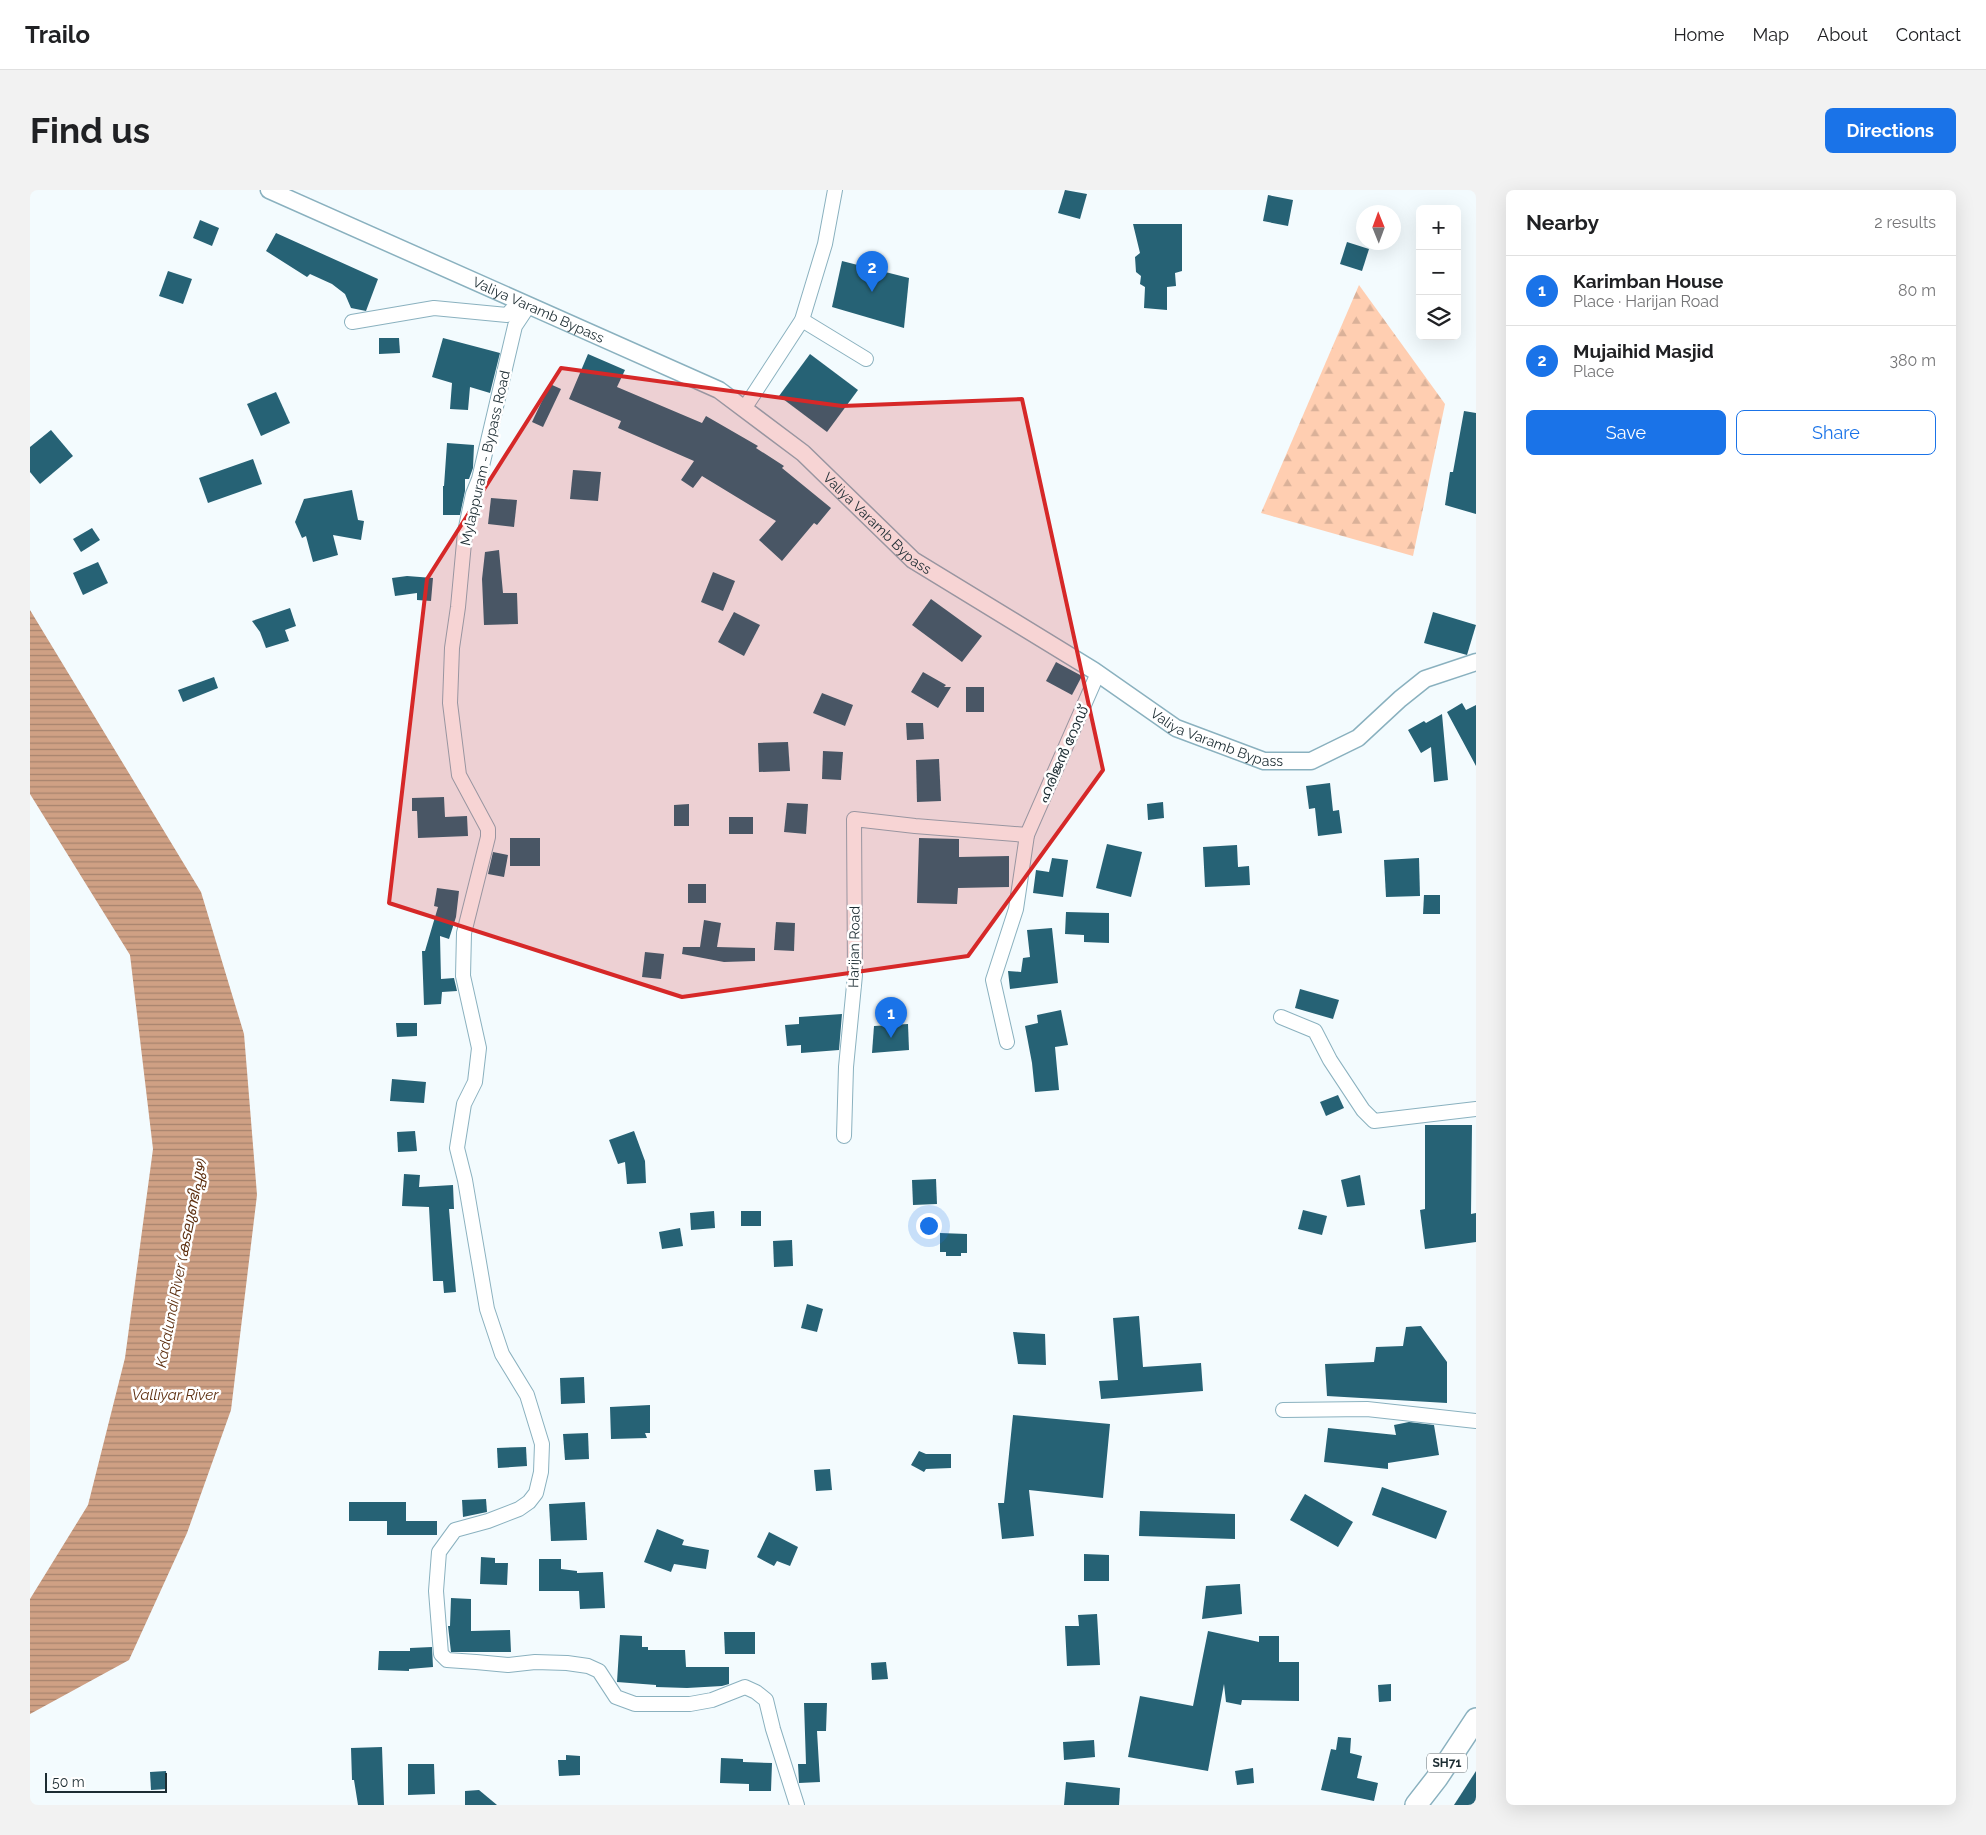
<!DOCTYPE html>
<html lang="en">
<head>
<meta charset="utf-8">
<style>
	body { margin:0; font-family:Raleway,"Noto Sans Malayalam",sans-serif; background:#f2f2f2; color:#202124 }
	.controls { position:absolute; right:15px; top:15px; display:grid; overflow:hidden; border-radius:8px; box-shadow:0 5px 20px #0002 }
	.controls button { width:45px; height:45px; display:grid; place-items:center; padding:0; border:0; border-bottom:1px solid #e0e0e0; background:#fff; color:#202124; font:25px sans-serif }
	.compass { position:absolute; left:1326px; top:15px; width:45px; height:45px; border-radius:50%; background:#fff; box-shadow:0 5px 20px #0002; rotate:359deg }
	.scale { position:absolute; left:15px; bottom:12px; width:122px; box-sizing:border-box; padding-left:5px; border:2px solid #1c2c32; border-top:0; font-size:14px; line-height:18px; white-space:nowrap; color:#1c2c32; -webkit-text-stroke:4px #fff; paint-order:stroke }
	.you { position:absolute; left:898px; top:1035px; width:18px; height:18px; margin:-12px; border:4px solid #fff; border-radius:50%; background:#1a73e8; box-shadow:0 0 0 8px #1a73e833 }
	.badge { display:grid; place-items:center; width:32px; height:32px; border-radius:50%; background:#1a73e8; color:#fff; font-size:16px; font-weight:700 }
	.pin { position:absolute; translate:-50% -41px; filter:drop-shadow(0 1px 2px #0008) }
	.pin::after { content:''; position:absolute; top:26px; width:18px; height:15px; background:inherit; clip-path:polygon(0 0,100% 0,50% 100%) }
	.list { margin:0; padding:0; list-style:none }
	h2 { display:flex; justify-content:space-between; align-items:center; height:65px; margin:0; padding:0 20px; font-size:21px }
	h2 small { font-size:16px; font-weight:400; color:#757577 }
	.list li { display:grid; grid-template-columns:32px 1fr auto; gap:15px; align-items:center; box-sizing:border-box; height:70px; padding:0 20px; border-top:1px solid #e0e0e0 }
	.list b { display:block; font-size:19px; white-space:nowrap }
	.list p { margin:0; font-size:16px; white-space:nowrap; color:#757577 }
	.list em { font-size:16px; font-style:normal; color:#757577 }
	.actions { display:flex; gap:10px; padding:15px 20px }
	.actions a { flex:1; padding:11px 0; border:1px solid #1a73e8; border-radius:8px; text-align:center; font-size:18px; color:#1a73e8 }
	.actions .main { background:#1a73e8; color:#fff }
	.icon { flex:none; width:28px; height:28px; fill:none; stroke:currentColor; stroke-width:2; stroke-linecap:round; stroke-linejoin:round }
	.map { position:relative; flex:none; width:1446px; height:1615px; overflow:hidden; border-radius:8px }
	header { display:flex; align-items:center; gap:30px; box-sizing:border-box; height:70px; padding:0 25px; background:#fff; border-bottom:1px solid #e0e0e0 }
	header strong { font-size:24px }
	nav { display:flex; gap:28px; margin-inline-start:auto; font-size:18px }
	.intro { display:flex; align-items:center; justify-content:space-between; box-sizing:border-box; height:120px; padding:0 30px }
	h1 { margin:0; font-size:35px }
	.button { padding:12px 22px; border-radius:8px; background:#1a73e8; color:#fff; font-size:18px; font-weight:700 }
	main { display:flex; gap:30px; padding:0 30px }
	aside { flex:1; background:#fff; border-radius:8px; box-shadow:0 5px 20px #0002 }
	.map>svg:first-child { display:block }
	.forest { fill:url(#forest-firs) }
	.water { fill:url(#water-rules) }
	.building { fill:#266275 }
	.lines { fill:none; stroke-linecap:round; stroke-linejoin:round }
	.minor-casing { stroke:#8ab1bf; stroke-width:16 }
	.tertiary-casing { stroke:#8ab1bf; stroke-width:19 }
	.primary-casing { stroke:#8ab1bf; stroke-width:24 }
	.minor { stroke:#fff; stroke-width:14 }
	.tertiary { stroke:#fff; stroke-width:16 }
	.primary { stroke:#fff; stroke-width:21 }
	.marked { fill:#d62828; fill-opacity:0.2; stroke:#d62828; stroke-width:4; stroke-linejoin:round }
	.labels { text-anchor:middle; stroke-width:5; stroke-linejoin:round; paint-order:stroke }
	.shield { fill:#fff; stroke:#606b70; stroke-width:1 }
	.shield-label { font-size:12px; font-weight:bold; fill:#1c2c32 }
	.street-label { font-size:14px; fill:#1c2c32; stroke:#fff }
	.water-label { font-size:15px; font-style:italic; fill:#5e3011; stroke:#fff }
</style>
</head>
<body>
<header>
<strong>Trailo</strong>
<nav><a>Home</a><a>Map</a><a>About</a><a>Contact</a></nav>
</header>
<div class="intro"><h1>Find us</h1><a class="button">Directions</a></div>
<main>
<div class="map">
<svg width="1446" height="1615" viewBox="0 0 1446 1615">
	<defs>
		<pattern id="forest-firs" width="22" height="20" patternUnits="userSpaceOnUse" patternTransform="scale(1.25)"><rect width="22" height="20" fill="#ffceb1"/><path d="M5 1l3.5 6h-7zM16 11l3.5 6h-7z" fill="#dab199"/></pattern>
		<pattern id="water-rules" width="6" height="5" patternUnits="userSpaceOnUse" patternTransform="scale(1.25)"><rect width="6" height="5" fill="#cfa084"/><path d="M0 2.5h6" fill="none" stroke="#a7836d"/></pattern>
	</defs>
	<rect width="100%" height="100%" fill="#f3fbfe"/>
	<path class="forest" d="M1329 95 1415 214 1383 366 1231 323Z"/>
	<path class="water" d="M0 420 171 702 214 844 227 1005 201 1220 157 1343 99 1470 0 1524V1409L58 1315 95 1168 123 959 100 765 0 604Z"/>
	<g class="building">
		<path d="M1035 0 1057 4 1050 29 1028 23Z"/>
		<path d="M1238 5 1263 10 1258 36 1233 31Z"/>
		<path d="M170 30 189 38 182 56 163 48Z"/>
		<path d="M1103 34H1152V81L1145 83 1146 96 1137 97V120L1114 118 1115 97 1110 94 1111 86 1106 82 1105 67 1110 63Z"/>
		<path d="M246 43 348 89 336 121 321 118 315 104 302 94 280 84 277 87 236 61Z"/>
		<path d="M1317 52 1339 59 1332 81 1310 74Z"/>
		<path d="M812 71 879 88 874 138 802 117Z"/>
		<path d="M138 81 162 89 153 114 129 106Z"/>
		<path d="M349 148H369L370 163 349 164Z"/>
		<path d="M413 148 470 163 460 203 440 197 438 220 420 219 422 193 402 187Z"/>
		<path d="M558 164 595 180 587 197 672 233 676 226 728 256 726 258 754 276 752 278 801 318 787 335 784 333 752 371 729 350 746 331 672 286 663 298 651 290 664 271 588 238 591 231 539 209Z"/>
		<path d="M780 164 828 200 797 242 749 206Z"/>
		<path d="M520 194 531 199 513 237 502 232Z"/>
		<path d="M246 202 260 233 231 246 217 214Z"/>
		<path d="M1434 221 1446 223V324L1415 315 1420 282H1423Z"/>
		<path d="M21 240 43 266 10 294 0 282V257Z"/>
		<path d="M417 253 444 255 443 278 439 289H435V301L430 325H413V296H414Z"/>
		<path d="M223 269 232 294 178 313 169 288Z"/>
		<path d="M543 280 571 282 568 311 540 309Z"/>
		<path d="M322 300 328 330 334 331 331 350 303 345 308 365 283 372 276 346 272 348 265 332 274 309Z"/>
		<path d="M461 308 487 310 484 337 458 334Z"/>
		<path d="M62 338 70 350 51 362 43 349Z"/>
		<path d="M469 360 473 403H487L488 434 454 435 452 389 455 362Z"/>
		<path d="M68 372 78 393 53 405 43 383Z"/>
		<path d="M683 382 705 391 693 421 671 412Z"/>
		<path d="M377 386 403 388 401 411 387 410V403L365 406 362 388Z"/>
		<path d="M901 409 952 446 932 472 882 435Z"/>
		<path d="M260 418 266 436 255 440 259 451 236 458 230 442 222 431Z"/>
		<path d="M704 422 730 435 714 466 688 452Z"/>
		<path d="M1403 422 1446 435 1437 465 1394 453Z"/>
		<path d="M1026 472 1052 486 1042 505 1016 491Z"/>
		<path d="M893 482 916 495 914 497H921L908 518 881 502Z"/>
		<path d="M184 487 188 498 153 512 148 500Z"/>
		<rect x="936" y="497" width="18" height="25"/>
		<path d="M792 503 823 515 815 536 783 523Z"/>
		<path d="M1432 513 1436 520 1446 515V576L1417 522Z"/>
		<path d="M1412 524 1418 590 1404 592 1401 557 1391 563 1378 540 1394 531 1396 533Z"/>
		<path d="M876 533H893L894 549 877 550Z"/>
		<path d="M758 552 760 581 729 582 728 553Z"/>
		<path d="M793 561 813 562 811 590 792 589Z"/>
		<path d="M909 569 911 611 887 612 886 570Z"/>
		<path d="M1300 593 1303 621 1309 620 1312 643 1288 646 1285 618 1279 619 1276 596Z"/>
		<path d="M414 607 415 627 437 626 438 646 388 648 387 621H382V608Z"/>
		<path d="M1133 612 1134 628 1118 630 1117 614Z"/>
		<path d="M757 613 778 614 776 644 754 642Z"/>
		<path d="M659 614V636H644V615Z"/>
		<rect x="699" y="627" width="24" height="17"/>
		<rect x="480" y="648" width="30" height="28"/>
		<path d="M889 648 929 649V667L979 666V697L928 698 927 714 887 713Z"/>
		<path d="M1077 654 1112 662 1101 707 1066 698Z"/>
		<path d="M1207 655 1208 677 1219 676 1220 695 1175 697 1173 657Z"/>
		<path d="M463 662 478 665 474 687 458 684Z"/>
		<path d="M1022 668 1038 670 1033 707 1003 703 1006 680 1019 682Z"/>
		<path d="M1389 668 1390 706 1356 707 1354 670Z"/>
		<rect x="658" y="694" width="18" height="19"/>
		<path d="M407 698 429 701 426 727 419 749 410 746 411 789 424 788 427 801 412 802 411 814 394 815 392 761H395L408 717 404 716Z"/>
		<path d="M1394 705H1410V724H1393Z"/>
		<path d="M1036 722 1079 723V753L1054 752V745L1035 744Z"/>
		<path d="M674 730 691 733 687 757 725 758V771L694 772 652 764 653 757H670Z"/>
		<path d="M746 732 765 733 764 761 744 760Z"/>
		<path d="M1022 738 1028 793 980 799 978 781 991 782 993 768 1000 767 997 740Z"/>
		<path d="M615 762 634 764 631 789 612 787Z"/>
		<path d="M1270 799 1309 810 1303 829 1265 818Z"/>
		<path d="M1031 820 1038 855 1025 857 1029 900 1005 902 1002 873 995 836 1008 833 1007 825Z"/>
		<path d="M812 824 809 860 771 863V855L757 856 755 835 769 834V827Z"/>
		<path d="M366 833H387V846L367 847Z"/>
		<path d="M878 834 879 860 842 863 844 836Z"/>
		<path d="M362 889 396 892 394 913 360 911Z"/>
		<path d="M1308 905 1314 918 1296 926 1290 912Z"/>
		<path d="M1395 935H1442L1441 1024 1446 1023V1052L1395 1059 1390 1020 1395 1019Z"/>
		<path d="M385 941 387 961 368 962 367 942Z"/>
		<path d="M604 941 615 971 616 993 597 994 595 972 588 974 579 950Z"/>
		<path d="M374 984 390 985 389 997 423 995 424 1019H419L426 1102 414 1103 413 1091H403L399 1017 372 1016Z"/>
		<path d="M1330 985 1335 1015 1317 1017 1311 990Z"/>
		<path d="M906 989 907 1014 883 1015 882 990Z"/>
		<path d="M1273 1020 1297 1026 1292 1045 1268 1039Z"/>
		<path d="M684 1021 685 1038 661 1040 660 1023Z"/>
		<rect x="711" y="1021" width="20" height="15"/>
		<path d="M650 1038 653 1056 632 1059 629 1042Z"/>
		<path d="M910 1043 937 1044V1063H931V1066H916V1062H910Z"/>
		<path d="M762 1050 763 1076 744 1077 743 1051Z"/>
		<path d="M777 1114 793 1119 787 1142 771 1138Z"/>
		<path d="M1109 1126 1113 1177 1171 1173 1173 1201 1071 1209 1069 1191 1088 1190 1083 1128Z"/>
		<path d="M1391 1136 1417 1172V1213L1297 1206 1295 1174 1344 1172 1346 1157 1373 1156 1376 1137Z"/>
		<path d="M983 1142 1015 1144 1016 1175 988 1174Z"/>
		<path d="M554 1187 555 1213 531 1214 530 1188Z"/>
		<path d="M620 1215V1243H615L617 1248 581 1249 580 1217Z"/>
		<path d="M983 1225 1080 1234 1073 1308 999 1300 1004 1346 972 1349 968 1313H974Z"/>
		<path d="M1379 1232 1404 1235 1409 1265 1358 1273V1279L1294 1272 1298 1238 1366 1245 1364 1235Z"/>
		<path d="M558 1243 559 1269 535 1270 533 1244Z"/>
		<path d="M496 1257 497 1276 468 1278 467 1258Z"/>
		<path d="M889 1261 896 1264H921V1278L896 1279 894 1282 881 1275Z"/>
		<path d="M800 1279 802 1300 786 1301 784 1280Z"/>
		<path d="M1352 1297 1417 1321 1406 1349 1342 1325Z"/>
		<path d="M1275 1304 1323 1332 1308 1357 1260 1330Z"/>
		<path d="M456 1309 457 1322 433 1327 432 1310Z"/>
		<path d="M319 1312H376V1331H407V1345H357V1331H319Z"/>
		<path d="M555 1312 557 1350 521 1351 519 1314Z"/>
		<path d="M1110 1321 1205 1324V1349L1109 1346Z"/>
		<path d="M627 1339 654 1350 652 1355 679 1360 676 1379 644 1374 641 1382 614 1372Z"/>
		<path d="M739 1342 768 1357 760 1376 747 1371 744 1376 727 1367Z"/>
		<path d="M1054 1364 1079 1365V1391H1054Z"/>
		<path d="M451 1367 465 1368V1373H478L477 1395 450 1394Z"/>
		<path d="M509 1369H531V1379L547 1381V1383L573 1382 575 1418 550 1419 549 1401H509Z"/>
		<path d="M1210 1394 1212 1424 1172 1429 1176 1396Z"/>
		<path d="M421 1408 441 1409V1441L480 1440 481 1462H421L418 1436H420Z"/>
		<path d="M1067 1424 1070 1475 1037 1476 1035 1436H1049L1048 1425Z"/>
		<path d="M1178 1441 1229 1452V1446H1249V1472H1269V1511L1212 1510 1211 1515 1196 1512 1194 1494 1178 1581 1098 1567 1110 1506 1163 1516Z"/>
		<path d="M694 1442H725V1464H695Z"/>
		<path d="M590 1445 612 1446V1457H618V1460H655L656 1477H699V1494L692 1496 657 1498 626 1497V1495L587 1492Z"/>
		<path d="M402 1457 403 1477 379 1479V1481L348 1480 349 1461H380V1458Z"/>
		<path d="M856 1472 858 1489 842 1490 841 1473Z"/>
		<path d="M1361 1494V1511L1349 1512 1348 1495Z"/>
		<path d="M774 1513H797L796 1541H787L790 1592 769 1593 768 1574H776Z"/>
		<path d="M1308 1547 1321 1548 1320 1563 1332 1566 1327 1588 1348 1593 1344 1611 1291 1600 1301 1559 1306 1560Z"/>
		<path d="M1064 1550 1065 1567 1034 1570 1033 1552Z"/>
		<path d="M352 1557 354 1615H328L324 1590H322L321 1558Z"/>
		<path d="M536 1565 550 1566V1585L529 1586 528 1570H536Z"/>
		<path d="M691 1568 713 1569V1572L742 1573 741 1601H719V1594L690 1593Z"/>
		<path d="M378 1574H404L405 1604 378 1605Z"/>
		<path d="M1223 1578 1224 1593 1207 1595 1205 1581Z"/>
		<path d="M136 1581 137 1599 121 1600 120 1582Z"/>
		<path d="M1446 1581V1615H1424Z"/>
		<path d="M1036 1592 1090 1598 1089 1615H1034Z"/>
		<path d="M449 1600 467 1615H435V1601Z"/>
	</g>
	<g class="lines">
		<defs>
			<g id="minor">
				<path d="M499 115 485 136 449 289 443 304 435 342 428 417 422 458 420 513 429 585 458 639V647L434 743 433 786 449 858 445 892 434 914 427 958 435 990 457 1119 472 1164 497 1205 512 1254 511 1282 506 1303 499 1312 489 1319 458 1331 425 1340 409 1362 406 1401 411 1464 417 1470 446 1472 478 1475 505 1472 537 1473 558 1476 569 1481 586 1507 605 1514H660L682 1510 715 1497 726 1502 736 1510 743 1539 767 1615"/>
				<path d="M772 130 836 169"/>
				<path d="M322 132 404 118 477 125 490 111"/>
				<path d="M714 219 772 130 795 54 805 0"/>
				<path d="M1251 827 1285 841 1300 870 1333 920 1344 931 1446 919"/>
				<path d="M977 852 963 790 986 719 997 645 1068 483"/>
				<path d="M814 946 816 877 825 785 824 629 885 636 997 645"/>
				<path d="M1253 1220 1337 1219 1446 1231"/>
			</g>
			<g id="tertiary">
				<path id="s1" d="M239 0 689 200 773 263 883 370 1063 480 1146 538 1234 571H1281L1328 548 1370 509 1395 489 1446 472"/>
			</g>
			<path id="primary" d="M1386 1615 1407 1588 1446 1529"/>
		</defs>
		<use href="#minor" class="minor-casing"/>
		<use href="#tertiary" class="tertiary-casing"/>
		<use href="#primary" class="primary-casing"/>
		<use href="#minor" class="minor"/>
		<use href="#tertiary" class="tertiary"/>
		<use href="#primary" class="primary"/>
	</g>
	<path class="marked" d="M531 178 812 216 992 209 1073 580 938 766 652 807 359 713 397 389Z"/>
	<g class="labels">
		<rect class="shield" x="1397" y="1563.5" width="40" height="19" rx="4"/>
		<g class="shield-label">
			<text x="1417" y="1577">SH71</text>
		</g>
		<g class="street-label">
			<text dy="5" stroke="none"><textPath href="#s1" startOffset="295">Valiya Varamb Bypass</textPath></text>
			<text transform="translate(455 268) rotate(-77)" y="5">Mylappuram - Bypass Road</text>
			<text dy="5" stroke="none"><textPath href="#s1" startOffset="700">Valiya Varamb Bypass</textPath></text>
			<text dy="5" stroke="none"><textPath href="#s1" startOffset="1105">Valiya Varamb Bypass</textPath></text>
			<text transform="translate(1033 564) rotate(-66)" y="5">ഹരിജൻ റോഡ്</text>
			<text transform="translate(824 757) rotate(-89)" y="5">Harijan Road</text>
		</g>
		<g class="water-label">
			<text transform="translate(151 1073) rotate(-79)" y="5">Kadalundi River (കടലുണ്ടിപ്പുഴ)</text>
			<text x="145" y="1210">Valliyar River</text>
		</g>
	</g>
</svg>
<div class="controls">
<button>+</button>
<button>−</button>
<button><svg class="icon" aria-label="layers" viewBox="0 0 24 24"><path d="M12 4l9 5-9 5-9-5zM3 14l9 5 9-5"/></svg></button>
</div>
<svg class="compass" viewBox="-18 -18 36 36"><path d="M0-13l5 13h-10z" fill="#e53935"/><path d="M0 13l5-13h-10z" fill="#757577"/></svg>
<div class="scale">50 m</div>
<div class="you"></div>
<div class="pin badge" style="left:861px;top:848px">1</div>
<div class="pin badge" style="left:842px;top:102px">2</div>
</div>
<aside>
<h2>Nearby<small>2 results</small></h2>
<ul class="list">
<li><span class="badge">1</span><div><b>Karimban House</b><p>Place · Harijan Road</p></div><em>80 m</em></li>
<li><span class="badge">2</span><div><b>Mujaihid Masjid</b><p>Place</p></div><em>380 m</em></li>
</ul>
<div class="actions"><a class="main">Save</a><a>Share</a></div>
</aside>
</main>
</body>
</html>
